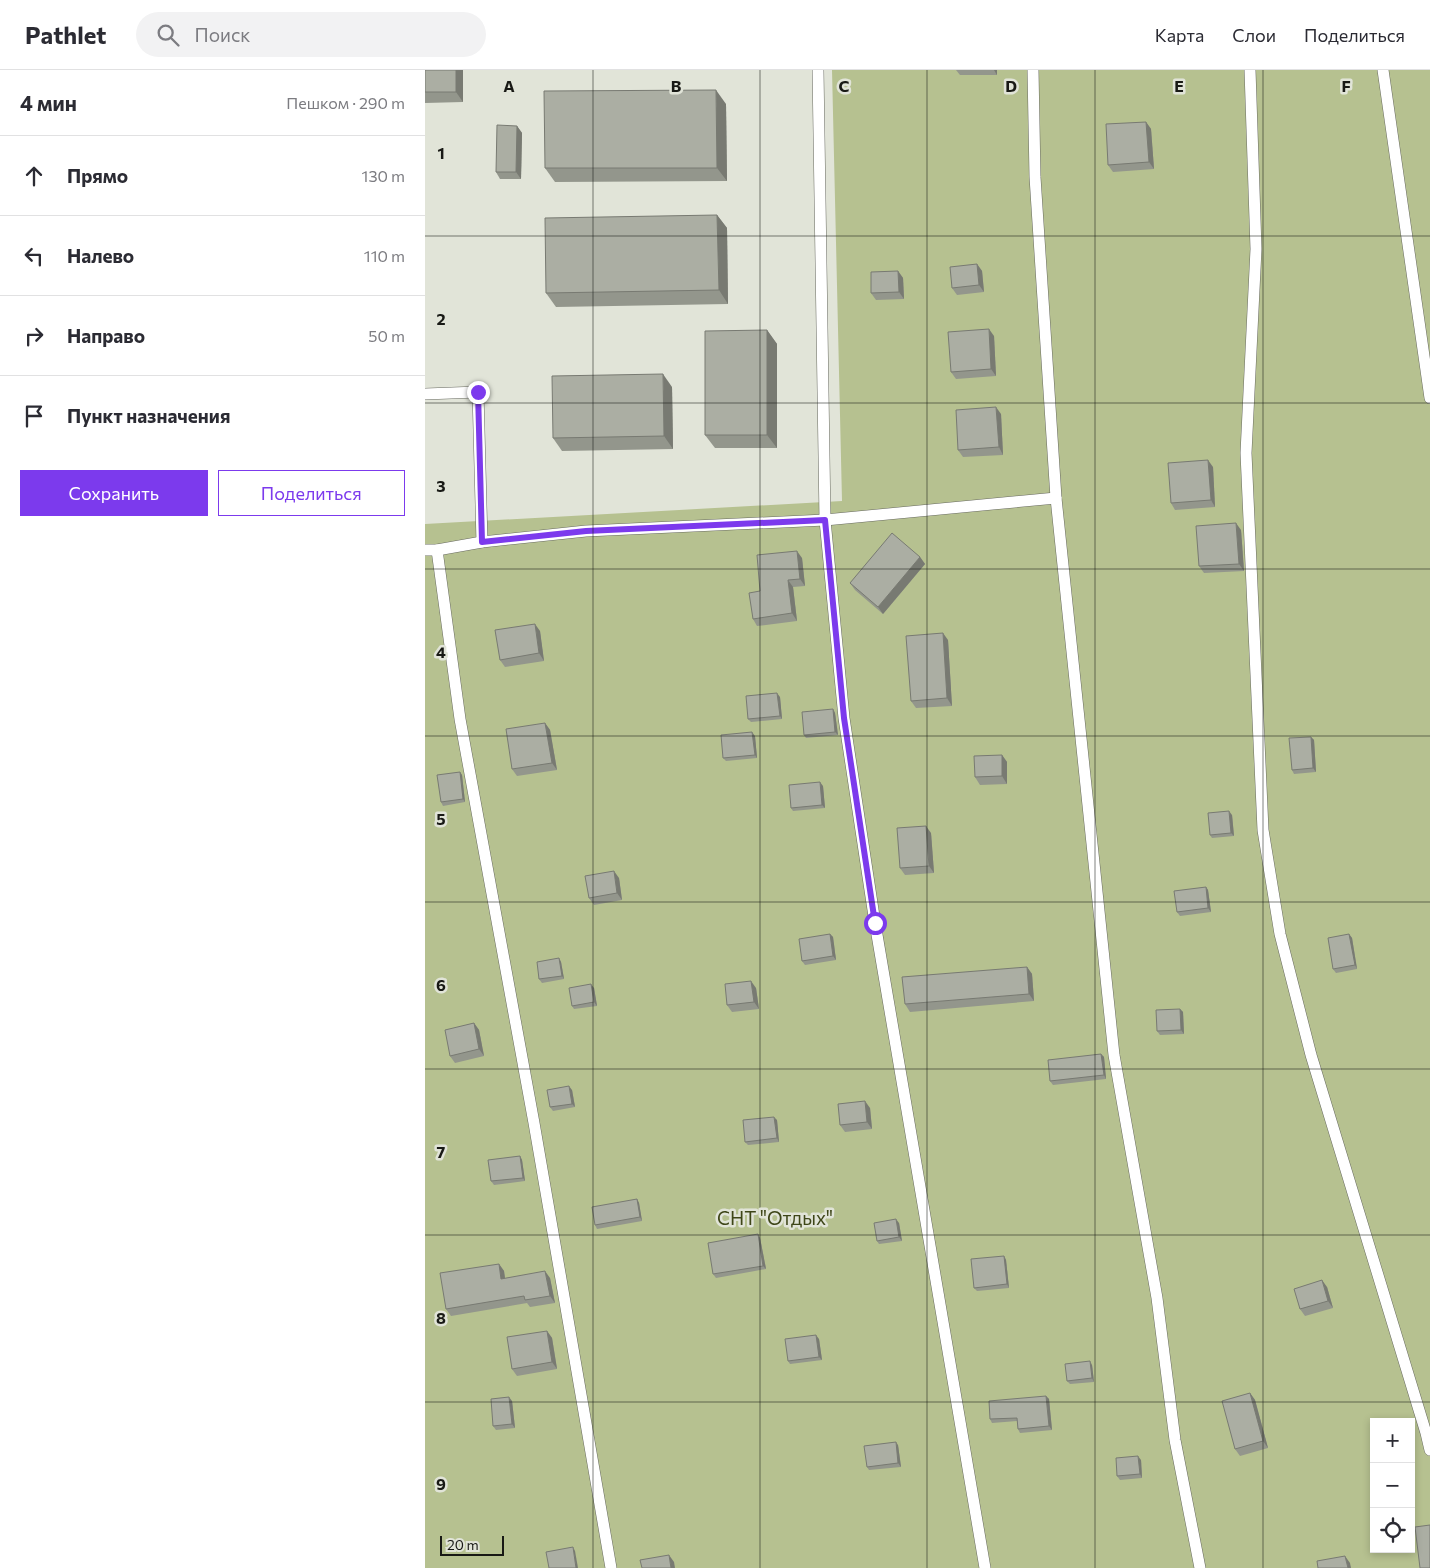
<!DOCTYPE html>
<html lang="ru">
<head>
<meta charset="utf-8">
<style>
	body { margin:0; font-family:Commissioner,sans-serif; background:#f2f2f3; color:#2b2b33 }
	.controls { position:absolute; right:15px; bottom:15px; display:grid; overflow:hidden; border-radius:0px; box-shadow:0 2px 8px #0003 }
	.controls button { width:45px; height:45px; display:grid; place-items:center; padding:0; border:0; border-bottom:1px solid #e1e1e2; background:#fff; color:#2b2b33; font:25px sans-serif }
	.scale { position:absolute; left:15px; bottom:12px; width:64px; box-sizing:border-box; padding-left:5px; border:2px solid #181915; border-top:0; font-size:14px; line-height:18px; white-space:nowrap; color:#181915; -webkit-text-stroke:4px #e1e4d8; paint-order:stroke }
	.stop { position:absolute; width:15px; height:15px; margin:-11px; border:4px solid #7c3aed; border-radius:50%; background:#fff }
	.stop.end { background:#7c3aed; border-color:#fff; box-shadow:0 1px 5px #0008 }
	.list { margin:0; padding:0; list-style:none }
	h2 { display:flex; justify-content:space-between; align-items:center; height:65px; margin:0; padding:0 20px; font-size:21px }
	h2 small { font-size:16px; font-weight:400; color:#7c7c81 }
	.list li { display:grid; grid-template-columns:32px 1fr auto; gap:15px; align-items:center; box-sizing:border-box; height:80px; padding:0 20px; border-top:1px solid #e1e1e2 }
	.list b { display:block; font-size:19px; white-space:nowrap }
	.list em { font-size:16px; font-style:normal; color:#7c7c81 }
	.actions { display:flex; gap:10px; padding:15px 20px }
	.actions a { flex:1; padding:11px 0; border:1px solid #7c3aed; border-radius:0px; text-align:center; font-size:18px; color:#7c3aed }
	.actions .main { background:#7c3aed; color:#fff }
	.icon { flex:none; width:28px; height:28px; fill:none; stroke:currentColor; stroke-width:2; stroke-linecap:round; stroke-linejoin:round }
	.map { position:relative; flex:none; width:1005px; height:1498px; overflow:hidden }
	header { display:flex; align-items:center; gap:30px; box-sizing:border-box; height:70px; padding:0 25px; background:#fff; border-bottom:1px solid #e1e1e2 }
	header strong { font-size:24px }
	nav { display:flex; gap:28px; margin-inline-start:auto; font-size:18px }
	.search { width:350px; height:45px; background:#f2f2f3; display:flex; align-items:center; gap:12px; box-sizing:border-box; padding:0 18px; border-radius:28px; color:#7c7c81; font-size:19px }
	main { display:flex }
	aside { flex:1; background:#fff }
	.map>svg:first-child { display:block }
	.green { fill:#b6c190; fill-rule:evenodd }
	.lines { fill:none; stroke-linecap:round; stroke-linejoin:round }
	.service-casing { stroke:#686a60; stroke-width:12 }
	.service { stroke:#fff; stroke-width:11 }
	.wall { fill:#93968c }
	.shaded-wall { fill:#787a72 }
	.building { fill:#abaea3; stroke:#787a72 }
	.route { stroke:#7c3aed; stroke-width:6 }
	.grid { fill:none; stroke:#181915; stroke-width:1; stroke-opacity:0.55 }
	.labels { text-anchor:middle; stroke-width:5; stroke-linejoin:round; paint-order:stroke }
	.park-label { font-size:19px; fill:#3e4618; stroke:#e1e4d8 }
	.grid-label { font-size:16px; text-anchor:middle; font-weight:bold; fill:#181915; stroke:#e1e4d8; stroke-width:5; stroke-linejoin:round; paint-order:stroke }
</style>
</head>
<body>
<header>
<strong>Pathlet</strong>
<div class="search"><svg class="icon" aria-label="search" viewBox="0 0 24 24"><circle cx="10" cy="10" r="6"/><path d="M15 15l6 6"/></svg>Поиск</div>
<nav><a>Карта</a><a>Слои</a><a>Поделиться</a></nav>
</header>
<main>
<aside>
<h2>4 мин<small>Пешком · 290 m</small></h2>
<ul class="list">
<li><svg class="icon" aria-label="ahead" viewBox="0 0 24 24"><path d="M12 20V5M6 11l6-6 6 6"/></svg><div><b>Прямо</b></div><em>130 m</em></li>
<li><svg class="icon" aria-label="left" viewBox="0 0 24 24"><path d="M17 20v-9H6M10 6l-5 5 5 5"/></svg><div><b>Налево</b></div><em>110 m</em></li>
<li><svg class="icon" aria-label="right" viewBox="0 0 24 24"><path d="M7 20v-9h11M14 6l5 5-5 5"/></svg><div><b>Направо</b></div><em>50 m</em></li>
<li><svg class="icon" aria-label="arrive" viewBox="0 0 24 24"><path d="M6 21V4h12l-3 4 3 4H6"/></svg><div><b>Пункт назначения</b></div></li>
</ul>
<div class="actions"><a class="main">Сохранить</a><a>Поделиться</a></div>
</aside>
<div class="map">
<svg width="1005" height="1498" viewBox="0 0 1005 1498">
	<rect width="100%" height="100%" fill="#e1e4d8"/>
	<path class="green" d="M407 0H1005V1498H0V454L417 431ZM949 1352H986V1479H949Z"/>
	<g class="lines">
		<defs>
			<g id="service">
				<path d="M393 0 400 450 419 648 450 853 560 1498"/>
				<path d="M608 0 610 107 631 428 689 985 732 1228 750 1370 775 1498"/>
				<path d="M825 0 831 179 821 383 838 760 855 864 886 985 1001 1363 1005 1380"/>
				<path d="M958 0 1005 328"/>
				<path d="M0 324 53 322 57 472"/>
				<path d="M0 480H12L57 472 161 461 400 450 631 428"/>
				<path d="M12 480 35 649 109 1053 186 1498"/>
			</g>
		</defs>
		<use href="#service" class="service-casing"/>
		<use href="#service" class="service"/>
	</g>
	<g class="wall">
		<path d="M0 0H38V32L0 33Z"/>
		<path d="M531 0H572V5H535Z"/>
		<path d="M301 34 302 111 130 112 120 98Z"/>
		<path d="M721 52 726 59 729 99 688 102 683 95Z"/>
		<path d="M92 56 97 63 96 109H75L71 102Z"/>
		<path d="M292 145 302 158 303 234 131 237 121 223Z"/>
		<path d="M552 194 557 201 559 222 532 225 527 218Z"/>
		<path d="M473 201 478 208 479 229 451 230 446 223Z"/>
		<path d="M342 260 352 274V378H290L280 365Z"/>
		<path d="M569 266 571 306 531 309 526 302Z"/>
		<path d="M247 317 248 379 137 381 128 368Z"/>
		<path d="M576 344 578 385 538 387 533 380Z"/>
		<path d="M788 397 790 437 750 440 746 433Z"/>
		<path d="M816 460 819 501 779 503 774 496Z"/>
		<path d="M495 487 500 494 458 544 430 520 425 513Z"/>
		<path d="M377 488 380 516 368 517 372 551 332 556 328 549 335 521Z"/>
		<path d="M115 561 119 591 80 597 75 590Z"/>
		<path d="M523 570 527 636 491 638 486 631Z"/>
		<path d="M355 627 357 649 326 652 323 649Z"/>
		<path d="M408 639 410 643 413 665 381 668 379 665Z"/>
		<path d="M120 653 125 660 132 700 92 706 87 699Z"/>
		<path d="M330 666 332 688 301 691 298 688Z"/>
		<path d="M886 667 889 670 891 702 869 704 867 700Z"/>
		<path d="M577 685 582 692V714L555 715 550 707Z"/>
		<path d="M35 702 37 705 40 732 18 736 16 732Z"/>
		<path d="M398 716 400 738 368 741 366 738Z"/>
		<path d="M807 745 809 766 787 768 785 765Z"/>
		<path d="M506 763 509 803 480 805 475 798Z"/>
		<path d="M194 808 197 830 169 835 164 828Z"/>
		<path d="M781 817 783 820 786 842 755 846 752 842Z"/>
		<path d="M405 864 408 867 411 890 380 895 377 891Z"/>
		<path d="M924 864 927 868 932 899 911 903 908 899Z"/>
		<path d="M134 888 136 892 139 909 117 913 114 909Z"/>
		<path d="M602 897 607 904 609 931 485 942 480 934Z"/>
		<path d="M169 918 172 936 149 939 147 936Z"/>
		<path d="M331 918 334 939 307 942 302 935Z"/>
		<path d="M755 939 758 942 759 964 735 965 732 961Z"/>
		<path d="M49 953 54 960 59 986 30 993 25 986Z"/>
		<path d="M676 984 679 987 681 1009 628 1015 625 1011Z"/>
		<path d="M147 1020 150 1037 128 1041 125 1037Z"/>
		<path d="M445 1038 447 1059 420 1062 415 1055Z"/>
		<path d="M352 1050 354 1072 323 1075 320 1072Z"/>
		<path d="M95 1086 97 1090 100 1111 69 1115 66 1111Z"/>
		<path d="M212 1129 214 1133 217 1151 172 1159 170 1155Z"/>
		<path d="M474 1153 477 1171 454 1174 452 1171Z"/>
		<path d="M333 1164 335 1168 341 1199 291 1208 288 1204Z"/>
		<path d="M579 1186 581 1190 584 1218 552 1221 549 1218Z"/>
		<path d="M74 1194 79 1201 80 1209 125 1208 130 1233 105 1237 102 1233 26 1246 21 1239Z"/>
		<path d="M902 1217 908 1238 880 1246 875 1239Z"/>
		<path d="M122 1261 127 1268 132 1299 92 1306 87 1299Z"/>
		<path d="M394 1269 397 1290 365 1294 363 1291Z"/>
		<path d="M667 1295 669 1312 645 1314 642 1311Z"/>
		<path d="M825 1323 830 1330 843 1378 815 1386 810 1379Z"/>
		<path d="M621 1326 624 1329 627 1360 595 1363 593 1359 592 1351 567 1353 565 1349Z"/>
		<path d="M87 1331 90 1358 71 1360 68 1356Z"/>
		<path d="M473 1375 476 1397 444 1400 442 1397Z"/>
		<path d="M716 1390 717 1408 695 1410 692 1406Z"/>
	</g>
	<g class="shaded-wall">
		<path d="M31 0H38V32L31 22Z"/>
		<path d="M569 0H572V5Z"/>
		<path d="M291 20 301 34 302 111 292 98Z"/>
		<path d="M721 52 726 59 729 99 724 92Z"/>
		<path d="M92 56 97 63 96 109 91 102Z"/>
		<path d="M292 145 302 158 303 234 294 220Z"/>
		<path d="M552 194 557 201 559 222 554 215Z"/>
		<path d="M473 201 478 208 479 229 474 222Z"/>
		<path d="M564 259 569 266 571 306 566 299Z"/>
		<path d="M342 260 352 274V378L342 365Z"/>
		<path d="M238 304 247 317 248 379 239 366Z"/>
		<path d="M571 337 576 344 578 385 574 377Z"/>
		<path d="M783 390 788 397 790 437 786 430Z"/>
		<path d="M811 453 816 460 819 501 814 494Z"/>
		<path d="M372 481 377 488 380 516 375 509Z"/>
		<path d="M495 487 500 494 458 544 453 537Z"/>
		<path d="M363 510 368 517 372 551 367 543Z"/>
		<path d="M110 554 115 561 119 591 114 583Z"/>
		<path d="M518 563 523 570 527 636 522 628Z"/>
		<path d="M352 623 355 627 357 649 355 646Z"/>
		<path d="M408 639 410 643 413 665 410 662Z"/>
		<path d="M120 653 125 660 132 700 127 693Z"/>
		<path d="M327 662 330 666 332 688 330 685Z"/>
		<path d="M886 667 889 670 891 702 888 698Z"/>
		<path d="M577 685 582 692V714L577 706Z"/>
		<path d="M35 702 37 705 40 732 38 729Z"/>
		<path d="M395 712 398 716 400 738 397 735Z"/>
		<path d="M804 741 807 745 809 766 806 763Z"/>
		<path d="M501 756 506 763 509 803 504 796Z"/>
		<path d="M189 801 194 808 197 830 192 823Z"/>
		<path d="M781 817 783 820 786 842 783 838Z"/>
		<path d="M405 864 408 867 411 890 408 886Z"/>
		<path d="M924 864 927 868 932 899 930 895Z"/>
		<path d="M134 888 136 892 139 909 137 906Z"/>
		<path d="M602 897 607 904 609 931 604 924Z"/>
		<path d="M326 911 331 918 334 939 329 932Z"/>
		<path d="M166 914 169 918 172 936 169 932Z"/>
		<path d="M755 939 758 942 759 964 756 960Z"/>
		<path d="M49 953 54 960 59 986 54 979Z"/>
		<path d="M676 984 679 987 681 1009 679 1005Z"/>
		<path d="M144 1016 147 1020 150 1037 147 1034Z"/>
		<path d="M440 1031 445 1038 447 1059 442 1052Z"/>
		<path d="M349 1047 352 1050 354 1072 352 1068Z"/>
		<path d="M95 1086 97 1090 100 1111 98 1108Z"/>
		<path d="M212 1129 214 1133 217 1151 215 1147Z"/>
		<path d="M471 1149 474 1153 477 1171 474 1167Z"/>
		<path d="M333 1164 335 1168 341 1199 338 1196Z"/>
		<path d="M579 1186 581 1190 584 1218 582 1214Z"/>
		<path d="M74 1194 79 1201 81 1216 76 1209Z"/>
		<path d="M120 1201 125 1208 130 1233 125 1226Z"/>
		<path d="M897 1210 902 1217 908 1238 903 1231Z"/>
		<path d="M122 1261 127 1268 132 1299 127 1292Z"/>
		<path d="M391 1265 394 1269 397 1290 394 1287Z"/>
		<path d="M665 1291 667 1295 669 1312 667 1308Z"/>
		<path d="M825 1323 830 1330 843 1378 838 1371Z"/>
		<path d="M621 1326 624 1329 627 1360 624 1356Z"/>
		<path d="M84 1327 87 1331 90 1358 87 1354Z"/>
		<path d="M471 1372 473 1375 476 1397 473 1393Z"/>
		<path d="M713 1386 716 1390 717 1408 715 1404Z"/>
		<path d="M148 1477 150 1481 153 1498H151Z"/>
		<path d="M244 1485 249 1492 250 1498H246Z"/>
		<path d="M920 1486 925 1493 926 1498H923Z"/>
	</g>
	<g class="building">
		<rect x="0" y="0" width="31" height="22"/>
		<path d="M291 20 292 98H120L119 21Z"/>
		<path d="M721 52 724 92 683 95 681 54Z"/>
		<path d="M72 55 92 56 91 102H71Z"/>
		<path d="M292 145 294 220 121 223 120 148Z"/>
		<path d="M552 194 554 215 527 218 525 197Z"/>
		<path d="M473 201 474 222 446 223V202Z"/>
		<path d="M564 259 566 299 526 302 523 262Z"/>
		<path d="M342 260V365H280V261Z"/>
		<path d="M238 304 239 366 128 368 127 306Z"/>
		<path d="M571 337 574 377 533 380 531 340Z"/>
		<path d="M783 390 786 430 746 433 743 393Z"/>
		<path d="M811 453 814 494 774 496 771 456Z"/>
		<path d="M467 463 495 487 453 537 425 513Z"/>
		<path d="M372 481 375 509 363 510 367 543 328 549 324 523 335 521 332 485Z"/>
		<path d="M110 554 114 583 75 590 70 560Z"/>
		<path d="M518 563 522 628 486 631 481 566Z"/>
		<path d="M352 623 355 646 323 649 321 626Z"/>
		<path d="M408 639 410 662 379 665 377 642Z"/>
		<path d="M120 653 127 693 87 699 81 659Z"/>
		<path d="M327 662 330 685 298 688 296 665Z"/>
		<path d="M886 667 888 698 867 700 864 668Z"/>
		<path d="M577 685V706L550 707 549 686Z"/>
		<path d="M35 702 38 729 16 732 12 705Z"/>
		<path d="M395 712 397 735 366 738 364 715Z"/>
		<path d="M804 741 806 763 785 765 783 743Z"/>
		<path d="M501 756 504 796 475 798 472 758Z"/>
		<path d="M189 801 192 823 164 828 160 806Z"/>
		<path d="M781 817 783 838 752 842 749 821Z"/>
		<path d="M405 864 408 886 377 891 374 869Z"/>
		<path d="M924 864 930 895 908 899 903 868Z"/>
		<path d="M134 888 137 906 114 909 112 892Z"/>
		<path d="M602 897 604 924 480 934 477 907Z"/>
		<path d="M326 911 329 932 302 935 300 914Z"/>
		<path d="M166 914 169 932 147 936 144 918Z"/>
		<path d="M755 939 756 960 732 961 731 940Z"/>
		<path d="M49 953 54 979 25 986 20 960Z"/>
		<path d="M676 984 679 1005 625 1011 623 990Z"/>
		<path d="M144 1016 147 1034 125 1037 122 1020Z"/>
		<path d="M440 1031 442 1052 415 1055 413 1034Z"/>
		<path d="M349 1047 352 1068 320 1072 318 1050Z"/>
		<path d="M95 1086 98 1108 66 1111 63 1090Z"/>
		<path d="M212 1129 215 1147 170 1155 167 1137Z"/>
		<path d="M471 1149 474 1167 452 1171 449 1153Z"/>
		<path d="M333 1164 338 1196 288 1204 283 1173Z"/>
		<path d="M579 1186 582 1214 549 1218 546 1189Z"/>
		<path d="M74 1194 76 1209 120 1201 125 1226 100 1230 99 1226 21 1239 15 1203Z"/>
		<path d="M897 1210 903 1231 875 1239 869 1219Z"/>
		<path d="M122 1261 127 1292 87 1299 82 1267Z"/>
		<path d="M391 1265 394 1287 363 1291 360 1269Z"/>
		<path d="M665 1291 667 1308 642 1311 640 1294Z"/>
		<path d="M825 1323 838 1371 810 1379 797 1331Z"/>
		<path d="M621 1326 624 1356 593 1359 592 1348 565 1349 564 1331Z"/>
		<path d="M84 1327 87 1354 68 1356 66 1329Z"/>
		<path d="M471 1372 473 1393 442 1397 439 1376Z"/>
		<path d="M713 1386 715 1404 692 1406 691 1388Z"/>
		<path d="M1005 1455V1498H995L990 1457Z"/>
		<path d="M148 1477 151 1498H124L121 1482Z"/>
		<path d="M244 1485 246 1498H217L215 1490Z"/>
		<path d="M920 1486 923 1498H893L892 1491Z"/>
	</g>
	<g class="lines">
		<path class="route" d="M53 322 57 472 161 461 400 450 419 648 450 853"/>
	</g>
	<path class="grid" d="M168 0V1498M335 0V1498M502 0V1498M670 0V1498M838 0V1498M0 166H1005M0 333H1005M0 499H1005M0 666H1005M0 832H1005M0 999H1005M0 1165H1005M0 1332H1005"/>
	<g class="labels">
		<g class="park-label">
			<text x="350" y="1155">СНТ "Отдых"</text>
		</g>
	</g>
	<g class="grid-label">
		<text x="84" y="22">A</text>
		<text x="251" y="22">B</text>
		<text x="419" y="22">C</text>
		<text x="586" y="22">D</text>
		<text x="754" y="22">E</text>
		<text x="921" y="22">F</text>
		<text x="16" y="89">1</text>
		<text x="16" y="255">2</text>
		<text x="16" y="422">3</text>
		<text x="16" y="588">4</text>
		<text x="16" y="755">5</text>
		<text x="16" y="921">6</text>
		<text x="16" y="1088">7</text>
		<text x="16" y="1254">8</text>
		<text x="16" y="1420">9</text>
	</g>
</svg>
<div class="controls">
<button>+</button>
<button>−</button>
<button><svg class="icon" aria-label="locate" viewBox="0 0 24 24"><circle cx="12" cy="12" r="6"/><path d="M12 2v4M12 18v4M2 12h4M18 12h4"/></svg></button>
</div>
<div class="scale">20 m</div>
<div class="stop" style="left:450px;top:853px"></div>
<div class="stop end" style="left:53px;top:322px"></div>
</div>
</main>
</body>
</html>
